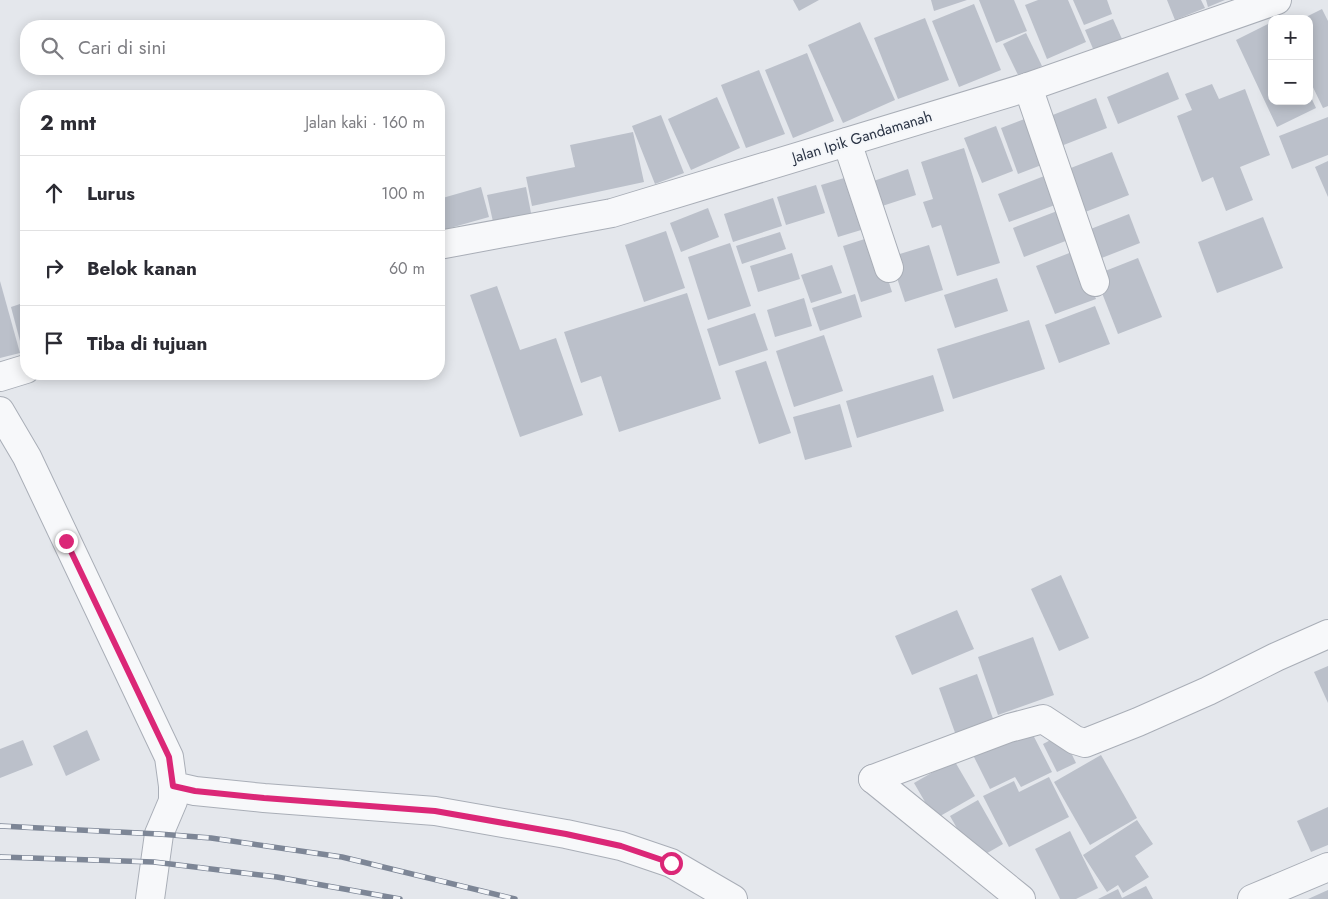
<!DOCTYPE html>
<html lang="id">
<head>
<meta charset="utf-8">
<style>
	body { margin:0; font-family:Jost,sans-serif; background:#f7f7f7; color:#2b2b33 }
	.controls { position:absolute; right:15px; top:15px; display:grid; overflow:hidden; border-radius:10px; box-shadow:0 2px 12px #0003 }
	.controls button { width:45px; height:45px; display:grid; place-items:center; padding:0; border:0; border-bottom:1px solid #e1e1e2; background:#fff; color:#2b2b33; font:25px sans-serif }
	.stop { position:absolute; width:15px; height:15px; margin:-11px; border:4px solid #db2777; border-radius:50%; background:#fff }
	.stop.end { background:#db2777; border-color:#fff; box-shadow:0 1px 5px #0008 }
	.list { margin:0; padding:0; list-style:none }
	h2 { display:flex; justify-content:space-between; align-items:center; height:65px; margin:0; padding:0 20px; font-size:21px }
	h2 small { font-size:16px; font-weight:400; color:#7c7c81 }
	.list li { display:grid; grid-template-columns:32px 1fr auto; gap:15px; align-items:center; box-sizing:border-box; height:75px; padding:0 20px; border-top:1px solid #e1e1e2 }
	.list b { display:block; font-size:19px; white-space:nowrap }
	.list em { font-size:16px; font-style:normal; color:#7c7c81 }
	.icon { flex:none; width:28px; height:28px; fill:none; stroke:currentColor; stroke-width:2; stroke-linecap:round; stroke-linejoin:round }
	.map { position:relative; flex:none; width:1328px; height:899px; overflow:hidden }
	.search { position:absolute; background:#fff; box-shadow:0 2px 12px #0003; left:20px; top:20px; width:425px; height:55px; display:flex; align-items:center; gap:12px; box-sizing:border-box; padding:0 18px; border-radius:20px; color:#7c7c81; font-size:19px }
	.panel { position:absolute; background:#fff; box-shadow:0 2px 12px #0003; left:20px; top:90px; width:425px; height:290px; border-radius:20px }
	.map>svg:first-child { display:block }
	.building { fill:#bbc0ca }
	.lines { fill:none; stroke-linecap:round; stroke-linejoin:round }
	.minor-casing { stroke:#a9aeb7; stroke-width:30 }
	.tertiary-casing { stroke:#a9aeb7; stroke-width:30 }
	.minor { stroke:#f7f8fa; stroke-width:28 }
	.tertiary { stroke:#f7f8fa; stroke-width:28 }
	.rail-casing { stroke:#7d8696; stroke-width:5.5 }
	.rail { stroke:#f4f6f9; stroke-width:4; stroke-dasharray:11; stroke-linecap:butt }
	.route { stroke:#db2777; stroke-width:6 }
	.labels { text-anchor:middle; stroke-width:4; stroke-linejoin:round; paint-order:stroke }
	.street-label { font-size:15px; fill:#2b3445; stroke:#f4f6f9 }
</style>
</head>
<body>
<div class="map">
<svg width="1328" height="899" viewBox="0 0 1328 899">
	<rect width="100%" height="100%" fill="#e4e7ec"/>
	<g class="building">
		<path d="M793 0H819L799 11Z"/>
		<path d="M931 0H967L934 11Z"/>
		<path d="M979 0H1014L1027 31 996 43Z"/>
		<path d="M1038 0H1068L1086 42 1047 59 1025 5Z"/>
		<path d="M1073 0H1107L1112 14 1084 25Z"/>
		<path d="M1167 0H1201L1205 8 1175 20Z"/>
		<path d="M1206 0H1225L1208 7Z"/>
		<path d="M974 4 1001 70 959 87 932 21Z"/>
		<path d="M1322 9 1328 21V106L1323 108 1309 79V19H1302Z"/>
		<path d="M925 18 949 80 898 99 874 38Z"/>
		<path d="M1113 19 1122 39 1094 51 1085 30Z"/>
		<path d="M860 22 895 100 843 123 808 45Z"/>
		<path d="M1272 22V101H1309V93L1316 108 1277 127 1236 40Z"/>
		<path d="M1026 33 1042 66 1019 77 1003 44Z"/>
		<path d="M807 53 834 121 793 138 765 70Z"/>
		<path d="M759 70 785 134 746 148 721 85Z"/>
		<path d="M1168 72 1179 99 1118 124 1107 97Z"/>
		<path d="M1212 84 1219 99 1245 89 1270 155 1240 167 1253 200 1226 211 1213 177 1202 182 1177 116 1192 110 1185 94Z"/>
		<path d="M717 97 740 148 691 170 668 119Z"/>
		<path d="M1096 98 1107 128 1056 148 1045 118Z"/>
		<path d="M661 115 684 173 655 184 632 126Z"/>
		<path d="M1035 115 1052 161 1018 174 1001 128Z"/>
		<path d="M1328 117V155L1292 169 1279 136Z"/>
		<path d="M996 126 1013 171 982 183 964 138Z"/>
		<path d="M633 132 644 182 532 206 526 177 575 167 570 145Z"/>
		<path d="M964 148 1000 263 957 276 941 225 932 228 923 202 933 199 921 162Z"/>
		<path d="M1112 152 1129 195 1080 214 1063 171Z"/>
		<path d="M1328 161V197L1315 167Z"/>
		<path d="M908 169 916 195 873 209 865 184Z"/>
		<path d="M1052 173 1063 202 1009 222 998 194Z"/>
		<path d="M854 175 871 227 838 237 821 185Z"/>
		<path d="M816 185 825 213 786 225 777 197Z"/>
		<path d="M481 187 489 217 450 228 452 235 439 239V199Z"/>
		<path d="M526 187 532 218 494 226 487 195Z"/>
		<path d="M773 198 782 226 733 242 724 214Z"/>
		<path d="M708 208 719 237 681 252 670 223Z"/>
		<path d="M1065 208 1076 237 1024 257 1013 228Z"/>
		<path d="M1129 214 1140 243 1094 261 1083 232Z"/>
		<path d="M1263 217 1283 268 1217 293 1198 242Z"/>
		<path d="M666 231 685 288 644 302 625 245Z"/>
		<path d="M780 232 786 249 742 264 736 246Z"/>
		<path d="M874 236 892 292 861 302 843 246Z"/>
		<path d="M730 243 751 306 708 320 688 257Z"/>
		<path d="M929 245 943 290 905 302 890 257Z"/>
		<path d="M1077 250 1096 299 1055 314 1036 266Z"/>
		<path d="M792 253 800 279 758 292 750 266Z"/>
		<path d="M1138 258 1162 317 1118 334 1095 275Z"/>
		<path d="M832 265 842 293 811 303 801 275Z"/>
		<path d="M997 278 1008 311 955 328 944 295Z"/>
		<path d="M0 281 20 353 0 358Z"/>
		<path d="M497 286 520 350 556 338 583 415 520 437 470 295Z"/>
		<path d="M687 293 721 399 619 432 601 376 581 383 564 332Z"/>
		<path d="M855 294 862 317 820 331 812 308Z"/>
		<path d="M804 298 812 326 775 337 767 310Z"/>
		<path d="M26 302V356H24L11 307Z"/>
		<path d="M1095 306 1110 344 1059 363 1045 325Z"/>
		<path d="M755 313 768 350 719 366 707 329Z"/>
		<path d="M1029 320 1045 369 953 399 937 349Z"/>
		<path d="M824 335 843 391 794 407 776 351Z"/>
		<path d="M766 361 791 433 759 444 735 371Z"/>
		<path d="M933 375 944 411 857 438 846 401Z"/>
		<path d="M840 404 852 447 805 460 793 417Z"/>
		<path d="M1061 575 1089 638 1059 651 1031 589Z"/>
		<path d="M957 610 974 649 912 675 895 636Z"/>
		<path d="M1033 637 1054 695 998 715 978 657Z"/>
		<path d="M1328 666V703L1314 672Z"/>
		<path d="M977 674 996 727 958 741 939 688Z"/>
		<path d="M1029 727 1052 772 1021 787 1015 777 990 789 973 755Z"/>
		<path d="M87 730 100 760 66 776 53 746Z"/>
		<path d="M1062 734 1076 763 1057 772 1043 744Z"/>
		<path d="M23 740 33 765 0 778V749Z"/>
		<path d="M1101 755 1137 818 1090 845 1054 782Z"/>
		<path d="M954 760 975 796 935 819 914 783Z"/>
		<path d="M1049 777 1069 817 1009 847 983 796 1014 781 1019 792Z"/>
		<path d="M978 800 1003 844 975 860 950 816Z"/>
		<path d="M1328 807V845L1311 852 1297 821Z"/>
		<path d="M1137 820 1153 844 1135 856 1149 877 1123 893 1118 885 1107 892 1083 855Z"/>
		<path d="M1070 831 1098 888 1076 899H1060L1035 849Z"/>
		<path d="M1146 886 1153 899H1098L1118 889 1122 898Z"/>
		<path d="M1328 890V899H1308Z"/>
	</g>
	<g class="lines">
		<defs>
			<g id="minor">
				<path d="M1028 87 1095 282"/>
				<path d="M847 142 889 268"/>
				<path d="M0 411 27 457 169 757 173 786 195 791 264 798 435 811 566 834 621 846 671 863 733 899"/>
				<path d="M873 779 1009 728 1043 719 1075 740 1085 743 1138 722 1208 691 1276 657 1328 634"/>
				<path d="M873 779 1021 899"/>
				<path d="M150 899 159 834 173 801V786"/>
				<path d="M1252 899 1328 867"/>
			</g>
			<g id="tertiary">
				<path d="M439 245 612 213 1028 87 1277 0"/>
				<path d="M0 377 26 369"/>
			</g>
		</defs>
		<use href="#minor" class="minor-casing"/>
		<use href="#tertiary" class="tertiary-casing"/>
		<use href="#minor" class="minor"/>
		<use href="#tertiary" class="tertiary"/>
		<defs>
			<g id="rail">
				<path d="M0 826 159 834 211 838 342 857 515 899"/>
				<path d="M0 857 154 862 277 877 400 899"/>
			</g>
		</defs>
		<use href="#rail" class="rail-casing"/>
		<use href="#rail" class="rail"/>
	</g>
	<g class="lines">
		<path class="route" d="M66 541 169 757 173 786 195 791 264 798 435 811 566 834 621 846 671 863"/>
	</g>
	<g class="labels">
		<g class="street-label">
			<text transform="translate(862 137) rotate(-17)" y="5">Jalan Ipik Gandamanah</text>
		</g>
	</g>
</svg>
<div class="controls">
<button>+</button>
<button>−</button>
</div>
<div class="stop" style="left:671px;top:863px"></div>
<div class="stop end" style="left:66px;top:541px"></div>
<div class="search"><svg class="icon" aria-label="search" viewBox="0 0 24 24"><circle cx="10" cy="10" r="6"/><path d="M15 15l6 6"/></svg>Cari di sini</div>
<section class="panel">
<h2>2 mnt<small>Jalan kaki · 160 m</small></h2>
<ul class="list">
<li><svg class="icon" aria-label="ahead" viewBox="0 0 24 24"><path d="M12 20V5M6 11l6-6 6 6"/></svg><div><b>Lurus</b></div><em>100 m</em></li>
<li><svg class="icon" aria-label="right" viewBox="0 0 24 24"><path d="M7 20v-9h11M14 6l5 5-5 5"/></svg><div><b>Belok kanan</b></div><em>60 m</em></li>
<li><svg class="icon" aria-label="arrive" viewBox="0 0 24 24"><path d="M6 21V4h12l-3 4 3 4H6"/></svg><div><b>Tiba di tujuan</b></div></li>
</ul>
</section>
</div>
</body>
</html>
